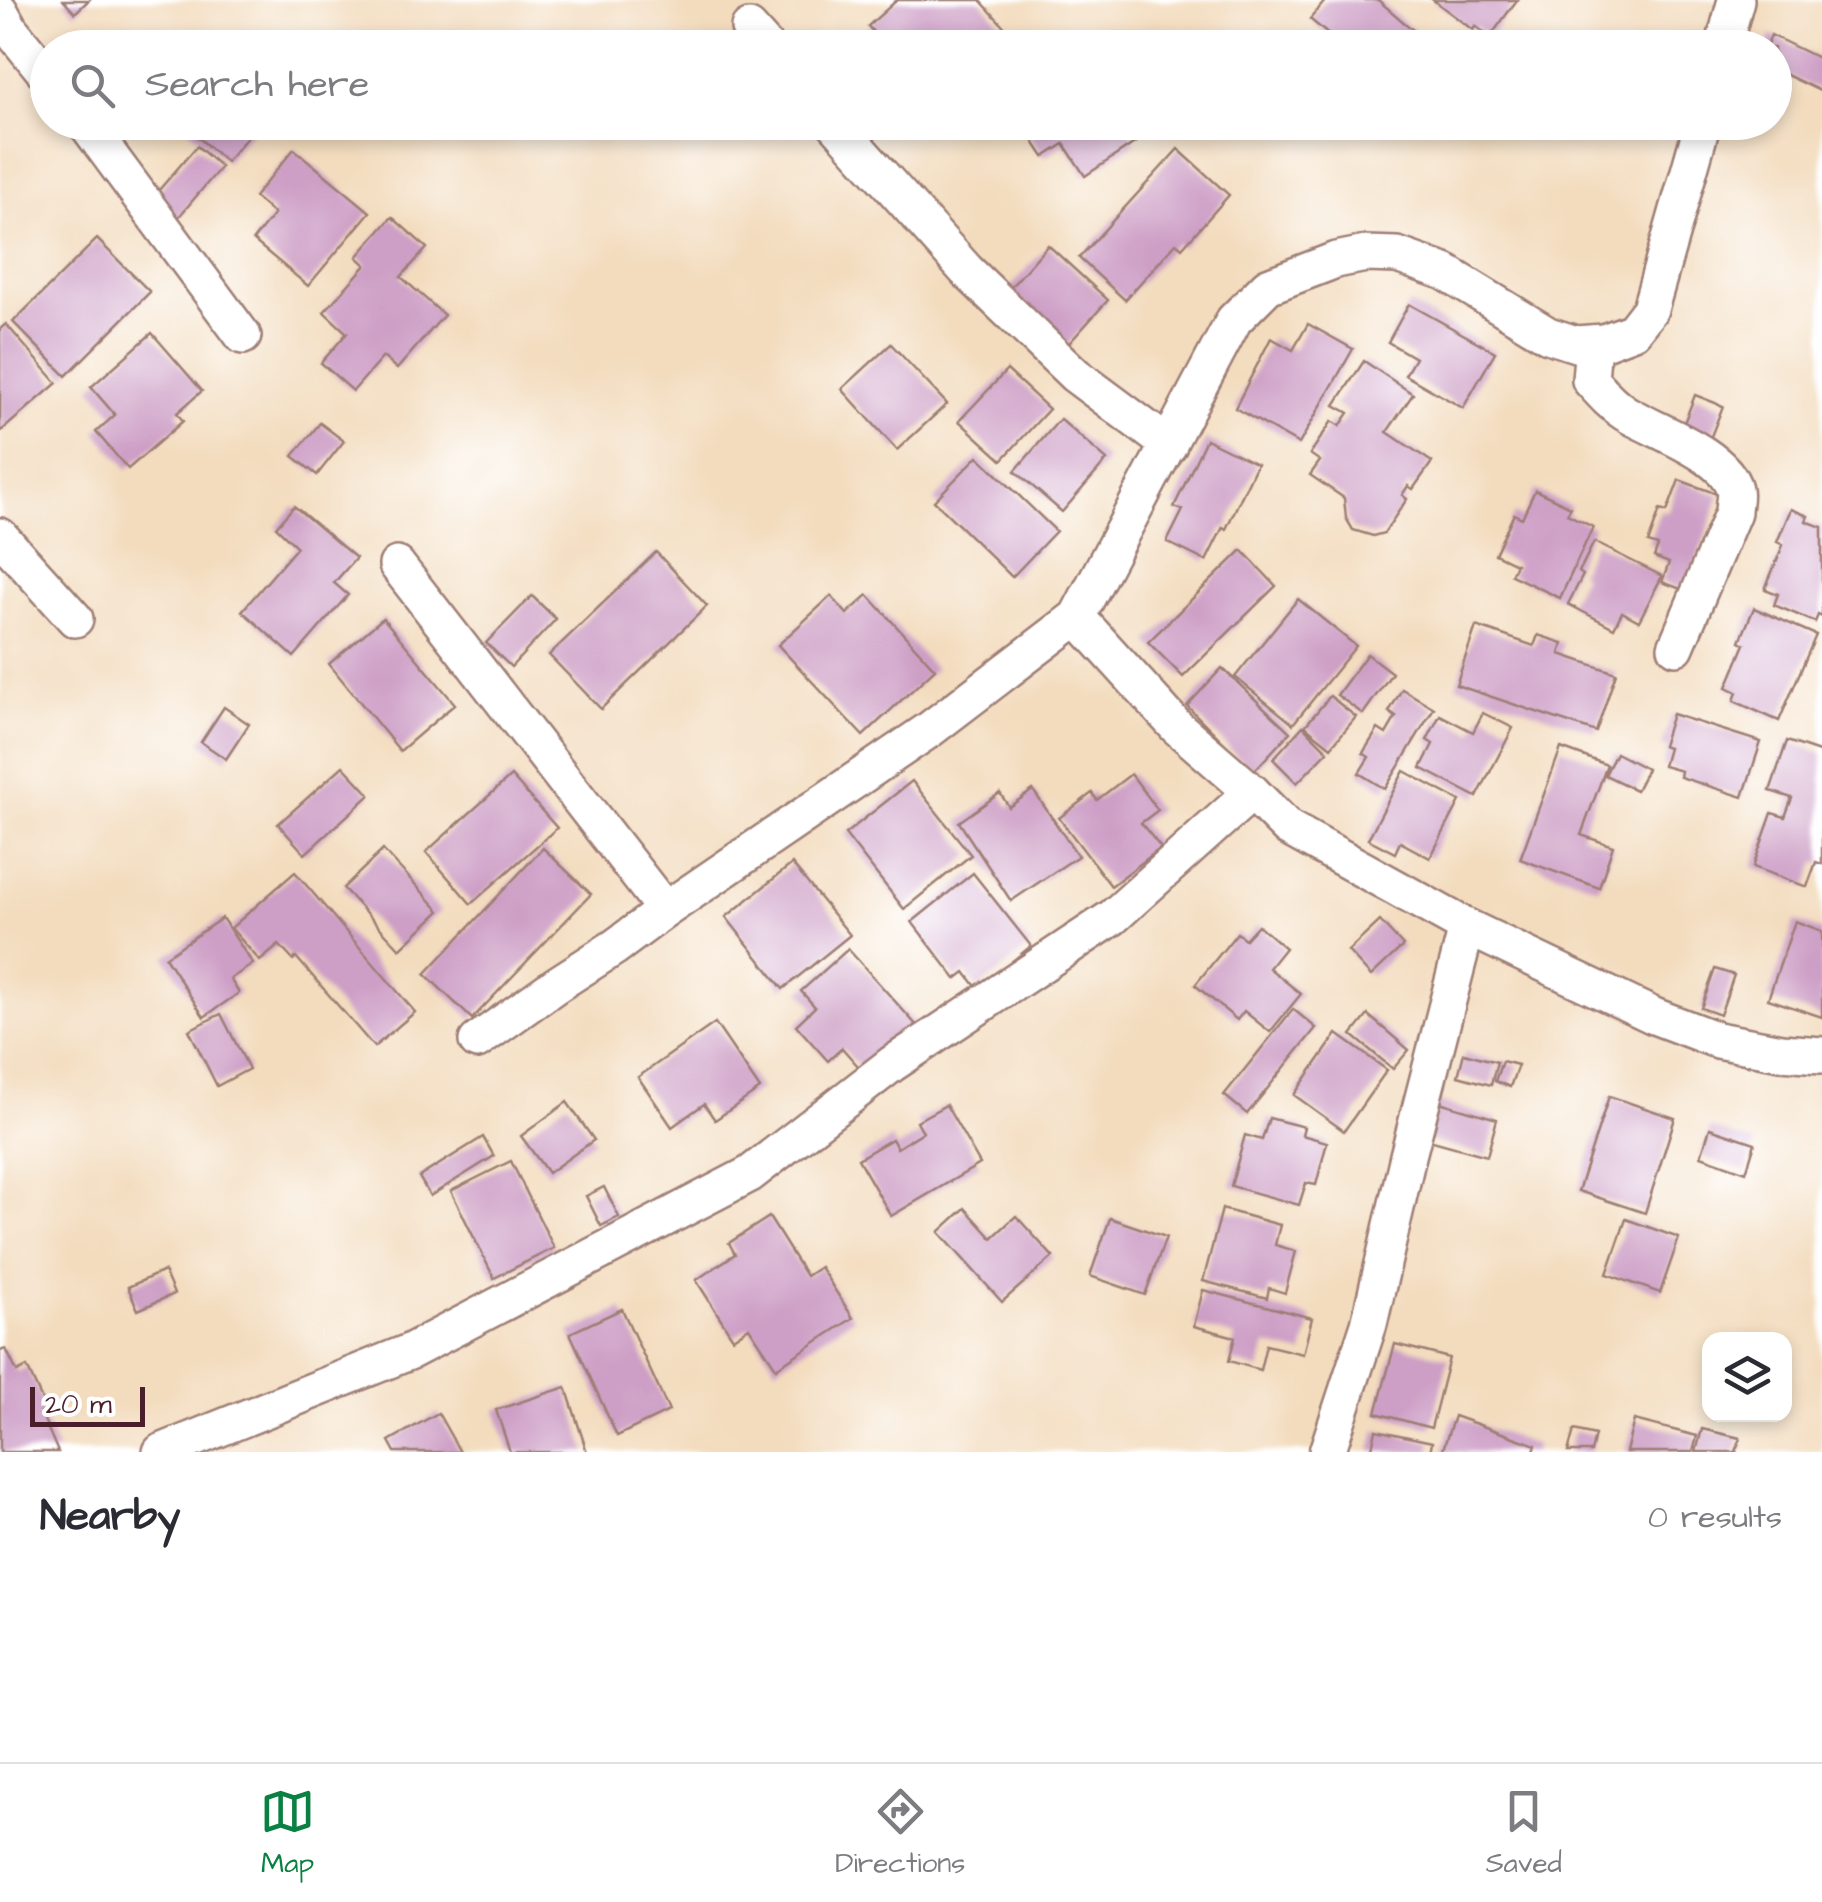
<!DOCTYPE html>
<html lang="en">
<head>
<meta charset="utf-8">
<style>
	body { margin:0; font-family:"Architects Daughter",sans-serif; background:#f7f7f7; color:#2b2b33 }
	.controls { position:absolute; right:30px; bottom:30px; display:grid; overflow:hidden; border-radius:20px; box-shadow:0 5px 15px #0003 }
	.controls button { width:90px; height:90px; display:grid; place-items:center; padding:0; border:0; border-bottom:2px solid #e1e1e2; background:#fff; color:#2b2b33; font:50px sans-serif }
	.scale { position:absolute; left:30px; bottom:25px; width:115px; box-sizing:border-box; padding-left:10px; border:5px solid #4a1f2b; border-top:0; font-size:28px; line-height:35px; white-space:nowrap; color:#4a1f2b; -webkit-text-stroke:8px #fff; paint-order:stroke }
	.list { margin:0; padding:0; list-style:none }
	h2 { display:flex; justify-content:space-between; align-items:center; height:130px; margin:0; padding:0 40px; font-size:42px }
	h2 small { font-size:32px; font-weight:400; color:#7c7c81 }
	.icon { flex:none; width:55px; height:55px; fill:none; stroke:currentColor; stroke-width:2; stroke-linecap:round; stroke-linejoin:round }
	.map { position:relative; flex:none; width:1822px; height:1452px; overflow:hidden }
	.search { position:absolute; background:#fff; box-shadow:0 5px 15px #0003; left:30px; right:30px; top:30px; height:110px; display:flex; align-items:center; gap:25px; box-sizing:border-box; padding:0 35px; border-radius:55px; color:#7c7c81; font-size:38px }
	.sheet { height:310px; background:#fff }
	nav { display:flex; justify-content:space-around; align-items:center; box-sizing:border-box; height:140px; border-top:2px solid #e1e1e2; background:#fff; font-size:28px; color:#7c7c81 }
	nav a { display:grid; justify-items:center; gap:5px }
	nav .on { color:#0b8043 }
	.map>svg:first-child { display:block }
	.building { fill:#cd9fc6 }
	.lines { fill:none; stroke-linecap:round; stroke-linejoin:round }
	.street-casing { stroke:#9e7e74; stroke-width:40 }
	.street { stroke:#fff; stroke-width:35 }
</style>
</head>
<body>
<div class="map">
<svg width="1822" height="1452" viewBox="0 0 1822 1452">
	<rect width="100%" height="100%" fill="#fff"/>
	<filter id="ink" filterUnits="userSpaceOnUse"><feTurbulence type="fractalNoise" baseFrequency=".01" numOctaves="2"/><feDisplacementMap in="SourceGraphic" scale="20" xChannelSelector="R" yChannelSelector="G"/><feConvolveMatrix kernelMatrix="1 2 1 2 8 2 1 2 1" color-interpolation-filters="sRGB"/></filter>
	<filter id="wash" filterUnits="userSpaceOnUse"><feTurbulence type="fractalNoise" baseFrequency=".0048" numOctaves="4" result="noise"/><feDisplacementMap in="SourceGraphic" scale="40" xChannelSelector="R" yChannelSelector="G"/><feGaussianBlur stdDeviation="2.25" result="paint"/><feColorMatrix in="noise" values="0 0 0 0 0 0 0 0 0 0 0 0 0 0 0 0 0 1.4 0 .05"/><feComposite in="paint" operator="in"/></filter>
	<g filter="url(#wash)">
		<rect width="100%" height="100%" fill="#f3dcbe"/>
		<g id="blocks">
			<g class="building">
				<path d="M63 0H89L75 13Z"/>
				<path d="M897 0H980L1018 42 1012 48H887L868 26Z"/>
				<path d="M1326 0H1378L1421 37 1412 48H1344L1310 19Z"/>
				<path d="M1433 0H1517L1490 37 1475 26 1473 30Z"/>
				<path d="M1771 35 1822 60V92L1774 69V48H1766Z"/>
				<path d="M181 122H260L226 162Z"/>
				<path d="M1021 122H1123L1136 142 1085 176 1064 144 1044 157Z"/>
				<path d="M197 146 221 167 177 219 153 197Z"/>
				<path d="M294 149 370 212 308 286 253 240 274 214 254 197Z"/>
				<path d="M1178 149 1229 195 1182 248 1176 243 1125 300 1079 258Z"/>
				<path d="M392 217 427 248 401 277 444 315 397 369 383 357 353 391 321 363 347 333 324 312 366 265 357 257Z"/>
				<path d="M97 239 150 292 66 376 13 322Z"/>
				<path d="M1048 245 1108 300 1062 351 1002 297Z"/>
				<path d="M1409 304 1495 352 1463 408 1405 375 1415 358 1388 342Z"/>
				<path d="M6 324 57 383 0 432V329Z"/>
				<path d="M1308 324 1353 349 1299 444 1235 408 1271 338 1293 350Z"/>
				<path d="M152 333 202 391 177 413 183 421 128 469 96 432 115 415 91 387Z"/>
				<path d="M891 344 947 404 897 450 842 389Z"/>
				<path d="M1364 361 1413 394 1387 432 1432 462 1413 489 1408 486 1402 495 1407 499 1384 533 1373 536 1353 530 1346 518 1344 498 1310 475 1320 461 1310 454 1332 421 1340 426 1349 413 1335 405Z"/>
				<path d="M1007 370 1049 409 1002 460 959 421Z"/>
				<path d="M1695 395 1723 406 1710 439 1682 428Z"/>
				<path d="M1060 419 1107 460 1062 512 1015 471Z"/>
				<path d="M320 423 344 441 317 475 293 456Z"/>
				<path d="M1206 439 1257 464 1226 529 1223 527 1206 561 1167 542 1183 510 1174 507Z"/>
				<path d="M978 456 1056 531 1012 577 934 501Z"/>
				<path d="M1679 480 1720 495 1686 591 1662 582 1669 563 1654 557 1658 546 1648 543 1660 510 1667 512Z"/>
				<path d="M1535 490 1571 507 1567 514 1593 527 1560 598 1511 575 1516 564 1495 554 1514 514 1522 518Z"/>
				<path d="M294 506 356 558 334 583 348 595 294 657 242 611 297 547 276 527Z"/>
				<path d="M1791 509 1808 516 1806 521 1822 527V617L1818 615 1815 622 1774 605 1778 594 1765 589 1783 545 1777 542Z"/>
				<path d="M1594 542 1662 576 1639 621 1622 612 1614 628 1568 604 1583 575 1579 572Z"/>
				<path d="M1242 550 1276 586 1183 677 1148 642Z"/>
				<path d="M656 552 707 606 601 709 549 655Z"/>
				<path d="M868 595 935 669 863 736 778 645 831 596 847 614Z"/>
				<path d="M532 596 556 619 511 667 486 643Z"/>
				<path d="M1298 599 1356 646 1293 724 1235 677Z"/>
				<path d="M1754 608 1816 635 1779 721 1734 701 1737 692 1727 687 1745 644 1740 641Z"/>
				<path d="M383 618 455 704 400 751 329 664Z"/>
				<path d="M1476 626 1534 646 1538 635 1563 643 1560 654 1616 673 1596 732 1456 685Z"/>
				<path d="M1367 654 1392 673 1363 714 1337 695Z"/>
				<path d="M1222 668 1290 732 1253 772 1187 706Z"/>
				<path d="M1402 689 1434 708 1385 789 1359 773 1369 757 1363 753 1378 729 1386 734 1396 717 1389 712Z"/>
				<path d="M1330 696 1356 717 1331 747 1305 726Z"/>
				<path d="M224 707 249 724 226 759 201 742Z"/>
				<path d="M1483 713 1513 728 1477 797 1421 768 1433 744 1427 740 1440 715 1473 732Z"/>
				<path d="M1672 714 1761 742 1743 797 1680 777 1681 771 1663 766 1668 748 1662 746Z"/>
				<path d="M1303 726 1328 751 1297 783 1273 759Z"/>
				<path d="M1787 741 1822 753V864L1816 862 1807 887 1753 867 1772 813 1785 817 1792 798 1770 791Z"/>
				<path d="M1561 748 1607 765 1581 835 1613 846 1599 888 1520 859Z"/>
				<path d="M1616 753 1647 769 1636 790 1605 775Z"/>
				<path d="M343 766 370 795 305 854 278 824Z"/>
				<path d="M1404 771 1460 801 1430 858 1400 842 1395 853 1368 839Z"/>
				<path d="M1131 774 1158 810 1141 823 1161 848 1111 886 1059 818 1092 793 1097 800Z"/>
				<path d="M511 776 557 828 471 904 426 852Z"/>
				<path d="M912 781 971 855 904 909 845 834Z"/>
				<path d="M1033 790 1078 856 1011 901 959 822 1000 793 1009 807Z"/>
				<path d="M543 848 591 894 472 1019 425 974Z"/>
				<path d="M383 850 440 911 400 949 343 888Z"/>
				<path d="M792 864 850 935 783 989 726 917Z"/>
				<path d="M295 872 415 1012 374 1047 296 957 293 960 279 945 260 961 231 928Z"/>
				<path d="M973 873 1031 946 978 989 965 972 956 979 912 922Z"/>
				<path d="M222 918 253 964 230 979 239 993 204 1017 165 957Z"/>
				<path d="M1380 921 1403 946 1371 976 1348 951Z"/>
				<path d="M1795 921 1822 931V1017L1768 999Z"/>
				<path d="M1258 925 1285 948 1269 968 1301 994 1270 1032 1244 1011 1237 1020 1195 985 1237 933 1245 939Z"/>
				<path d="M848 949 918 1027 866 1075 842 1048 828 1061 796 1025 815 1007 801 991Z"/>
				<path d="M1715 969 1734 975 1720 1015 1701 1008Z"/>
				<path d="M1293 1009 1316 1028 1247 1114 1224 1095Z"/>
				<path d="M221 1014 249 1069 217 1086 189 1030Z"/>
				<path d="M1368 1015 1409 1050 1393 1069 1352 1035Z"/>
				<path d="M715 1023 760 1089 715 1120 704 1104 672 1127 638 1077Z"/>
				<path d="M1337 1034 1387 1070 1344 1131 1294 1095Z"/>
				<path d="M1464 1053 1497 1062 1491 1085 1458 1076Z"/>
				<path d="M1502 1061 1518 1065 1510 1087 1495 1081Z"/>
				<path d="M1609 1096 1675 1118 1645 1213 1578 1191Z"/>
				<path d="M1436 1101 1497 1119 1487 1156 1425 1139Z"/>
				<path d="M567 1102 594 1140 548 1173 521 1136Z"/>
				<path d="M946 1105 980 1164 891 1216 858 1159 892 1139 897 1148 923 1132 917 1121Z"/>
				<path d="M1269 1118 1304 1127 1302 1135 1327 1142 1316 1185 1306 1183 1299 1205 1231 1186 1245 1135 1262 1140Z"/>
				<path d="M1710 1128 1755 1143 1746 1172 1701 1156Z"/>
				<path d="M483 1137 494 1156 430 1196 419 1177Z"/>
				<path d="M511 1161 554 1248 494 1278 451 1191Z"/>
				<path d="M604 1187 619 1217 601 1226 586 1196Z"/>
				<path d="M965 1208 992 1238 1016 1216 1053 1257 1002 1302 939 1232Z"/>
				<path d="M1222 1209 1280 1225 1275 1245 1296 1251 1285 1293 1269 1288 1267 1298 1203 1281Z"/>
				<path d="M769 1217 806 1276 820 1267 853 1318 776 1368 749 1327 733 1338 696 1280 735 1254 729 1243Z"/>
				<path d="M1110 1218 1166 1237 1145 1295 1090 1276Z"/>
				<path d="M1626 1219 1679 1238 1660 1293 1607 1274Z"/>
				<path d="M164 1271 174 1294 138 1310 128 1287Z"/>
				<path d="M1203 1290 1312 1318 1303 1354 1266 1345 1260 1370 1229 1361 1235 1337 1194 1326Z"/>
				<path d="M622 1309 669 1411 617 1436 570 1333Z"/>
				<path d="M1395 1344 1449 1358 1431 1428 1376 1413Z"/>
				<path d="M6 1349 17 1372 27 1367 47 1411 41 1413 58 1452H0V1351Z"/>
				<path d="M566 1387 587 1452H510L496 1410Z"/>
				<path d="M438 1413 460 1452H395L389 1441Z"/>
				<path d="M1454 1416 1536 1445 1534 1452H1442Z"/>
				<path d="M1634 1420 1697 1436 1693 1452H1626Z"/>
				<path d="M1702 1429 1740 1438 1736 1452H1696Z"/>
				<path d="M1376 1430 1432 1442 1430 1452H1371Z"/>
				<path d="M1574 1430 1595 1435 1591 1452H1568Z"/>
			</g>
		</g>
	</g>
	<g filter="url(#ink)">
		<use href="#blocks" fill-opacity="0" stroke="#9e7e74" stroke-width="2.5"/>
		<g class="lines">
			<defs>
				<g id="street">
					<path d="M0 11 10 29 48 76"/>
					<path d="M749 28 767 48"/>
					<path d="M1723 48 1736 0"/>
					<path d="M85 122 243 336"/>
					<path d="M834 122 966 270 1075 375 1169 445"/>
					<path d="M1593 343 1590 380C1601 392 1611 404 1625 413 1653 430 1725 454 1734 489 1736 495 1733 505 1733 512L1676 647"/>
					<path d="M0 536 75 619"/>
					<path d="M397 565 665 910"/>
					<path d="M1077 617 1177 727 1252 792 1288 828 1467 927 1654 1016 1717 1040 1781 1052 1822 1055"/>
					<path d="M477 1041 556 985 615 947 665 910 929 730 1077 617 1234 320 1268 286 1336 260 1366 254 1397 255 1445 272 1548 335 1576 344 1604 342 1633 331 1650 309 1703 122"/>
					<path d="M161 1452 409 1352 750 1174 892 1064 1113 917 1252 792"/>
					<path d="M1327 1452 1369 1324 1408 1156 1467 927"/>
				</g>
			</defs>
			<use href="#street" class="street-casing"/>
			<use href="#street" class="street"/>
		</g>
	</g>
</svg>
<div class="controls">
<button><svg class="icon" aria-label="layers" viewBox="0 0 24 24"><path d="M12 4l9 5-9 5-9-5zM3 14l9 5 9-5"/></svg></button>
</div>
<div class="scale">20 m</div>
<div class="search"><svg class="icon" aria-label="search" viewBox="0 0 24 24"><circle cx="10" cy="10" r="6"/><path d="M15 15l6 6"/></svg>Search here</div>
</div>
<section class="sheet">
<h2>Nearby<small>0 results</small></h2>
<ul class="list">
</ul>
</section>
<nav>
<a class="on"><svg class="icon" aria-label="map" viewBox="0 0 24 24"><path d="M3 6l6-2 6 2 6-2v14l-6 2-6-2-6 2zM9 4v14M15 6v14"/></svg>Map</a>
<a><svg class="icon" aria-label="directions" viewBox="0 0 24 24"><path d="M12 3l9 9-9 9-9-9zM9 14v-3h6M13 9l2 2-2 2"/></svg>Directions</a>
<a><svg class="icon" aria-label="saved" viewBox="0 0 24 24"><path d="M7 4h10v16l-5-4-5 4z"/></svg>Saved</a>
</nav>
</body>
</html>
